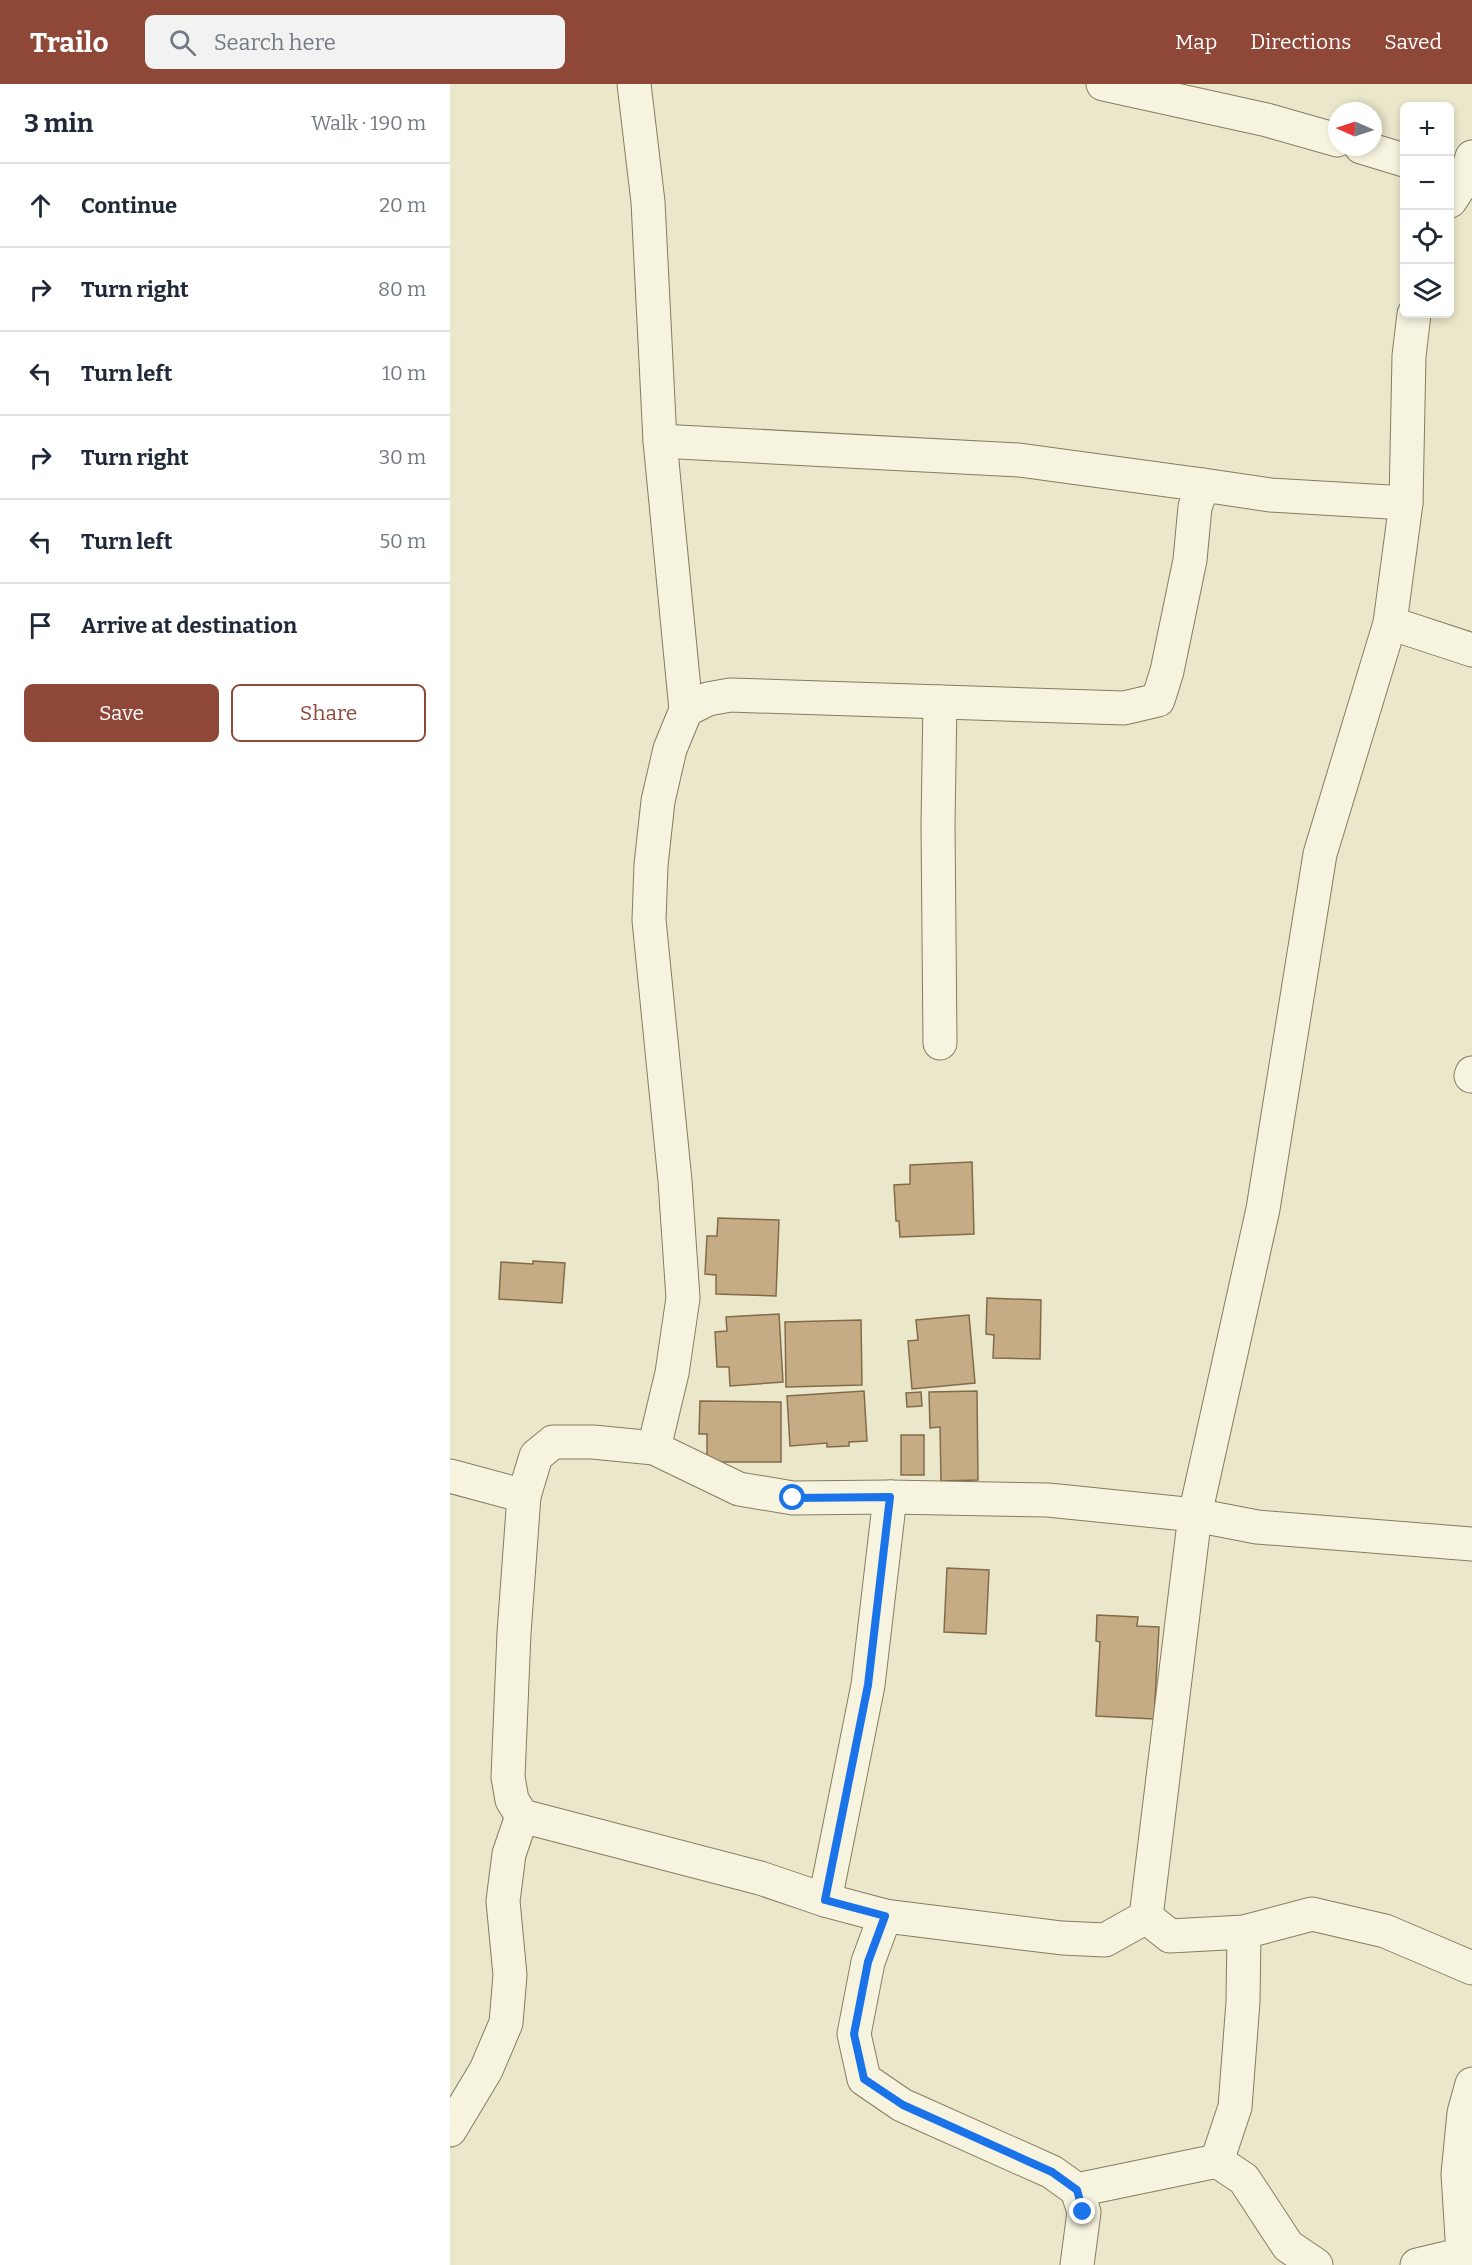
<!DOCTYPE html>
<html lang="en">
<head>
<meta charset="utf-8">
<style>
	body { margin:0; font-family:Bitter,serif; background:#f2f2f3; color:#1f2937 }
	.controls { position:absolute; right:18px; top:18px; display:grid; overflow:hidden; border-radius:9px; box-shadow:0 3px 9px #0003 }
	.controls button { width:54px; height:54px; display:grid; place-items:center; padding:0; border:0; border-bottom:2px solid #e0e1e3; background:#fff; color:#1f2937; font:30px sans-serif }
	.compass { position:absolute; left:878px; top:18px; width:54px; height:54px; border-radius:50%; background:#fff; box-shadow:0 3px 9px #0003; rotate:273deg }
	.stop { position:absolute; width:18px; height:18px; margin:-14px; border:4px solid #1a73e8; border-radius:50%; background:#fff }
	.stop.end { background:#1a73e8; border-color:#fff; box-shadow:0 2px 6px #0008 }
	.list { margin:0; padding:0; list-style:none }
	h2 { display:flex; justify-content:space-between; align-items:center; height:78px; margin:0; padding:0 24px; font-size:26px }
	h2 small { font-size:20px; font-weight:400; color:#747a83 }
	.list li { display:grid; grid-template-columns:39px 1fr auto; gap:18px; align-items:center; box-sizing:border-box; height:84px; padding:0 24px; border-top:2px solid #e0e1e3 }
	.list b { display:block; font-size:22px; white-space:nowrap }
	.list em { font-size:20px; font-style:normal; color:#747a83 }
	.actions { display:flex; gap:12px; padding:18px 24px }
	.actions a { flex:1; padding:14px 0; border:2px solid #8f4737; border-radius:9px; text-align:center; font-size:21px; color:#8f4737 }
	.actions .main { background:#8f4737; color:#fff }
	.icon { flex:none; width:33px; height:33px; fill:none; stroke:currentColor; stroke-width:2; stroke-linecap:round; stroke-linejoin:round }
	.map { position:relative; flex:none; width:1022px; height:2181px; overflow:hidden }
	header { display:flex; align-items:center; gap:36px; box-sizing:border-box; height:84px; padding:0 30px; background:#8f4737; color:#fff }
	header strong { font-size:28px }
	nav { display:flex; gap:33px; margin-inline-start:auto; font-size:21px }
	.search { width:420px; height:54px; background:#f2f2f3; display:flex; align-items:center; gap:15px; box-sizing:border-box; padding:0 21px; border-radius:9px; color:#747a83; font-size:22px }
	main { display:flex }
	aside { flex:1; background:#fff }
	.map>svg:first-child { display:block }
	.building { fill:#c5ac85; stroke:#836b49; stroke-width:1.5 }
	.lines { fill:none; stroke-linecap:round; stroke-linejoin:round }
	.minor-casing { stroke:#867c61; stroke-width:35 }
	.minor { stroke:#f6f3de; stroke-width:33 }
	.route { stroke:#1a73e8; stroke-width:8 }
</style>
</head>
<body>
<header>
<strong>Trailo</strong>
<div class="search"><svg class="icon" aria-label="search" viewBox="0 0 24 24"><circle cx="10" cy="10" r="6"/><path d="M15 15l6 6"/></svg>Search here</div>
<nav><a>Map</a><a>Directions</a><a>Saved</a></nav>
</header>
<main>
<aside>
<h2>3 min<small>Walk · 190 m</small></h2>
<ul class="list">
<li><svg class="icon" aria-label="ahead" viewBox="0 0 24 24"><path d="M12 20V5M6 11l6-6 6 6"/></svg><div><b>Continue</b></div><em>20 m</em></li>
<li><svg class="icon" aria-label="right" viewBox="0 0 24 24"><path d="M7 20v-9h11M14 6l5 5-5 5"/></svg><div><b>Turn right</b></div><em>80 m</em></li>
<li><svg class="icon" aria-label="left" viewBox="0 0 24 24"><path d="M17 20v-9H6M10 6l-5 5 5 5"/></svg><div><b>Turn left</b></div><em>10 m</em></li>
<li><svg class="icon" aria-label="right" viewBox="0 0 24 24"><path d="M7 20v-9h11M14 6l5 5-5 5"/></svg><div><b>Turn right</b></div><em>30 m</em></li>
<li><svg class="icon" aria-label="left" viewBox="0 0 24 24"><path d="M17 20v-9H6M10 6l-5 5 5 5"/></svg><div><b>Turn left</b></div><em>50 m</em></li>
<li><svg class="icon" aria-label="arrive" viewBox="0 0 24 24"><path d="M6 21V4h12l-3 4 3 4H6"/></svg><div><b>Arrive at destination</b></div></li>
</ul>
<div class="actions"><a class="main">Save</a><a>Share</a></div>
</aside>
<div class="map">
<svg width="1022" height="2181" viewBox="0 0 1022 2181">
	<rect width="100%" height="100%" fill="#ebe7cb"/>
	<g class="building">
		<path d="M522 1078 524 1150 450 1153 449 1137H446L444 1101 460 1100V1081Z"/>
		<path d="M268 1134 329 1136 326 1212 266 1210V1191L255 1190 257 1152H267Z"/>
		<path d="M83 1177 115 1179 112 1219 49 1215 51 1178 83 1180Z"/>
		<path d="M537 1214 591 1216 590 1275 543 1274 544 1251 536 1250Z"/>
		<path d="M329 1230 333 1298 280 1302 279 1283H267L265 1248 277 1247 276 1233Z"/>
		<path d="M519 1231 525 1299 462 1305 458 1257 468 1256 466 1236Z"/>
		<path d="M411 1236 412 1301 336 1303 335 1238Z"/>
		<path d="M414 1307 417 1357 399 1358V1362L377 1363V1359L340 1362 337 1312Z"/>
		<path d="M527 1307 528 1396 491 1397 490 1343 480 1344 479 1308Z"/>
		<path d="M471 1308 472 1322 457 1323 456 1309Z"/>
		<path d="M250 1317 331 1318V1378H257V1350H249Z"/>
		<rect x="451" y="1351" width="23" height="40"/>
		<path d="M497 1484 539 1486 536 1550 494 1548Z"/>
		<path d="M647 1531 688 1533 687 1542 709 1543 704 1635 646 1632 650 1558 646 1557Z"/>
	</g>
	<g class="lines">
		<defs>
			<g id="minor">
				<path d="M184 0 198 118 210 357 236 626 220 665 208 717 201 781 199 836 225 1097 233 1214 222 1289 204 1364"/>
				<path d="M653 0 817 36 887 56"/>
				<path d="M911 63 954 76"/>
				<path d="M1000 117 1016 93 1022 73"/>
				<path d="M210 357 569 376 753 401"/>
				<path d="M940 539 1022 566"/>
				<path d="M236 626 258 615 280 611 674 624 708 616 717 587 740 476 745 423 753 401 820 411 956 419"/>
				<path d="M490 959 488 741 490 618"/>
				<path d="M1021 992 1022 989"/>
				<path d="M0 1392 74 1412 64 1549 58 1693 62 1716 72 1732 310 1794 375 1816 435 1832 418 1878 404 1950 414 1995 452 2021 602 2088 627 2106 634 2128 627 2181"/>
				<path d="M74 1412 86 1372 103 1358H143L204 1364 289 1405 343 1414 440 1413 598 1416 745 1431 807 1443 1022 1460"/>
				<path d="M375 1816 418 1601 440 1413"/>
				<path d="M435 1832 612 1854 655 1856 696 1833"/>
				<path d="M696 1833 745 1431 813 1125 870 770 940 539 956 419 959 272 964 230"/>
				<path d="M696 1833 720 1852 794 1848 862 1830 935 1847 1022 1884"/>
				<path d="M0 2046 36 1986 56 1939 60 1891 53 1817 59 1770 72 1732"/>
				<path d="M767 2077 794 2095 838 2162 866 2181"/>
				<path d="M627 2106 767 2077 785 2023 793 1918 794 1848"/>
				<path d="M967 2181 1013 2170 1008 2090 1014 2029 1022 2000"/>
			</g>
		</defs>
		<use href="#minor" class="minor-casing"/>
		<use href="#minor" class="minor"/>
	</g>
	<g class="lines">
		<path class="route" d="M343 1414 440 1413 418 1601 375 1816 435 1832 418 1878 404 1950 414 1995 453 2021 602 2088 627 2106 633 2128"/>
	</g>
</svg>
<div class="controls">
<button>+</button>
<button>−</button>
<button><svg class="icon" aria-label="locate" viewBox="0 0 24 24"><circle cx="12" cy="12" r="6"/><path d="M12 2v4M12 18v4M2 12h4M18 12h4"/></svg></button>
<button><svg class="icon" aria-label="layers" viewBox="0 0 24 24"><path d="M12 4l9 5-9 5-9-5zM3 14l9 5 9-5"/></svg></button>
</div>
<svg class="compass" viewBox="-18 -18 36 36"><path d="M0-13l5 13h-10z" fill="#e53935"/><path d="M0 13l5-13h-10z" fill="#747a83"/></svg>
<div class="stop" style="left:343px;top:1414px"></div>
<div class="stop end" style="left:633px;top:2128px"></div>
</div>
</main>
</body>
</html>
